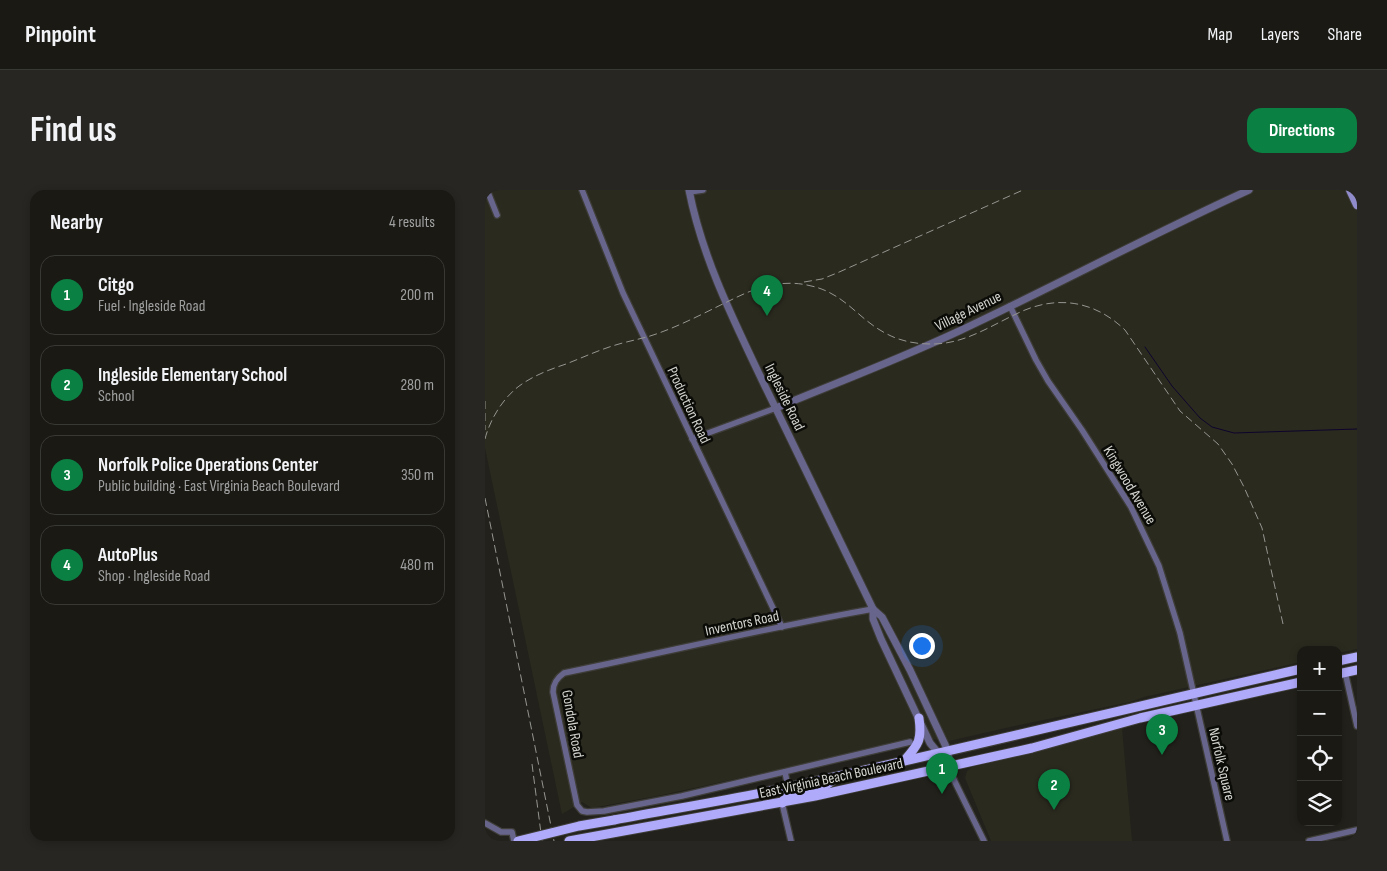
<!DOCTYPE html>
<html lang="en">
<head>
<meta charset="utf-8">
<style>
	body { margin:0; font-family:"Sofia Sans Condensed",sans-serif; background:#272622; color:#f1f3f6 }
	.controls { position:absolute; right:15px; bottom:15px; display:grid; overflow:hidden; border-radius:10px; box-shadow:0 2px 8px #0003 }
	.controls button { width:45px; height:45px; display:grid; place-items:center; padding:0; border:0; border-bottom:1px solid #383834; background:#1a1914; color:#f1f3f6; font:25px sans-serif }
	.you { position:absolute; left:436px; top:455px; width:18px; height:18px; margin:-12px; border:4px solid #fff; border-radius:50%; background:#1a73e8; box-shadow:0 0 0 8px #1a73e833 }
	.badge { display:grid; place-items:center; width:32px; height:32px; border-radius:50%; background:#0b8043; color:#fff; font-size:16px; font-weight:700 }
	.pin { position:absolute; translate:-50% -41px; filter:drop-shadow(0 1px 2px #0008) }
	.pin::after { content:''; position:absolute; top:26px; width:18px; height:15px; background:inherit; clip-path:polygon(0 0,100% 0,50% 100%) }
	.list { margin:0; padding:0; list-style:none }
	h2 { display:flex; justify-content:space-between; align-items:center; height:65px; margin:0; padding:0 20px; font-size:21px }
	h2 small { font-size:16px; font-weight:400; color:#9fa0a0 }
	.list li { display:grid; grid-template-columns:32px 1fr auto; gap:15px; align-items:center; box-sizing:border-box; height:80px; margin:0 10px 10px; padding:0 10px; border:1px solid #383834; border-radius:15px }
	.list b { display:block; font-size:19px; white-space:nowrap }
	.list p { margin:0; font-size:16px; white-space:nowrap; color:#9fa0a0 }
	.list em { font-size:16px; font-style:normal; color:#9fa0a0 }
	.icon { flex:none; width:28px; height:28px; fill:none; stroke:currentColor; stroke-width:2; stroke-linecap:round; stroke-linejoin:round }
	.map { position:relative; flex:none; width:872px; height:651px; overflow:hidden; border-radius:15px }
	header { display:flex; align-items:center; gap:30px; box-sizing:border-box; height:70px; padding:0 25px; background:#1a1914; border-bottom:1px solid #383834 }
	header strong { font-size:24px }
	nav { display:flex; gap:28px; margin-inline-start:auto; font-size:18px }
	.intro { display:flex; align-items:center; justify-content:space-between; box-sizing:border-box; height:120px; padding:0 30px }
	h1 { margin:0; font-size:35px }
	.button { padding:12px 22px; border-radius:15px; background:#0b8043; color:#fff; font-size:18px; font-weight:700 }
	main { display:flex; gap:30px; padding:0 30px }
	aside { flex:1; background:#1a1914; border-radius:15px; box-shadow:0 2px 8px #0003 }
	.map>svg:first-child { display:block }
	.built { fill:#2b2a1f }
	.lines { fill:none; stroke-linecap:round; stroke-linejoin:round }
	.stream { stroke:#0e042c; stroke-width:1 }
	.minor-casing { stroke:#3e3d38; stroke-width:8 }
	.tertiary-casing { stroke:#3e3d38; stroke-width:9 }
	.secondary-casing { stroke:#3e3d38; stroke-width:10 }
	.primary-casing { stroke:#3e3d38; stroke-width:11 }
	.minor { stroke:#68658c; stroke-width:5.5 }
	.tertiary { stroke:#68658c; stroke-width:7 }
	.secondary { stroke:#908ccb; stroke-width:8 }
	.primary { stroke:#b0aafb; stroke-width:9 }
	.rail { stroke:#969691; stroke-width:1; stroke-dasharray:8 4; stroke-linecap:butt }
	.primary-bridge-casing { stroke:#3e3d38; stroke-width:11; stroke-linecap:butt }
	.primary-bridge { stroke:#b0aafb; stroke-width:9 }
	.labels { text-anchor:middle; stroke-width:5; stroke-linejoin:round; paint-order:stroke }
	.street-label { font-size:15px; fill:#d3d3cf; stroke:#0b0b08 }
</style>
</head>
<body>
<header>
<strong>Pinpoint</strong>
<nav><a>Map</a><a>Layers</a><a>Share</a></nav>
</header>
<div class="intro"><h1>Find us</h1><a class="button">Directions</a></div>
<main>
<aside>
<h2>Nearby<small>4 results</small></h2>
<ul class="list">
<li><span class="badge">1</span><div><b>Citgo</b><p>Fuel · Ingleside Road</p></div><em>200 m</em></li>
<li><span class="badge">2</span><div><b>Ingleside Elementary School</b><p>School</p></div><em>280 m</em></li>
<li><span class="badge">3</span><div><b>Norfolk Police Operations Center</b><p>Public building · East Virginia Beach Boulevard</p></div><em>350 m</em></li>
<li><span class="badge">4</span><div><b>AutoPlus</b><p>Shop · Ingleside Road</p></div><em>480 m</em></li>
</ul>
</aside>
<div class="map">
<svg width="872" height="651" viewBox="0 0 872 651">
	<rect width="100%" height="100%" fill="#22211b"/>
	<g class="built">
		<path d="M0 0H872V459L853 463V460H816V472L659 507 645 512 525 537 464 551 428 547 283 582 177 605 107 618 97 612 77 624 0 258Z"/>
		<path d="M637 538 647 651H506L480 588 482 581 487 577Z"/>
	</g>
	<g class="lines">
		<path class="stream" d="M660 157 687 196 715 228 727 237 749 243 872 239"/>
		<defs>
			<g id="minor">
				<path d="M2 0 12 25"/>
				<path d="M97 0 138 103 297 437"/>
				<path d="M204 2 218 0"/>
				<path d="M525 116 551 170 563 191 597 240 646 317 674 376 695 443 742 651"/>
				<path d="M207 249 291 218"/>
				<path d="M388 419C285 437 182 462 79 483 72 488 68 493 68 502L92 615 97 621 102 622 119 621 197 606 425 552"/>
				<path d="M860 482 872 536"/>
				<path d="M464 577 470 592 499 651"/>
				<path d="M300 582 303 597"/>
				<path d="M297 613 306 651"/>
				<path d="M0 633 16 642H27L29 651"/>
				<path d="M824 651 872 640"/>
			</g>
			<g id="tertiary">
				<path d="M204 0C217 67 248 129 277 190 314 267 351 343 388 419L397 427 425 480 463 561 464 577"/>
				<path d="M291 218C351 193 412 170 472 142 570 96 665 45 764 0"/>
				<path d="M388 419V429L396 449 445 553 464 576"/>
			</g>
			<path id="secondary" d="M865 0 872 15"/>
			<g id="primary">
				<path d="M853 471 872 467"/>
				<path d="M853 484 872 480"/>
				<path d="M419 571C434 554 437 550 434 528"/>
				<path d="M297 613C304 598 324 603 337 597 342 595 347 591 351 587"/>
				<path d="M129 630C181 620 233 612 285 601 462 563 638 519 816 479"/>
				<path d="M84 651 330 606 502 568 547 558 655 528 816 492"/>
			</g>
		</defs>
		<use href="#minor" class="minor-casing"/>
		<use href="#tertiary" class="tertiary-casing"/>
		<use href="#secondary" class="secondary-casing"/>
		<use href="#primary" class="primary-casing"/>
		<use href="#minor" class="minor"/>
		<use href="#tertiary" class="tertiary"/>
		<use href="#secondary" class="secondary"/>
		<use href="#primary" class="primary"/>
		<g class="rail">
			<path d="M319 92 337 89 352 83 538 0"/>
			<path d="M0 211V240"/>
			<path d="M0 249C5 229 19 206 37 194 50 185 66 179 81 174 99 167 116 159 134 154 148 150 161 148 174 143 199 134 223 121 246 110 256 105 267 100 278 97 292 93 308 92 322 95 360 102 372 129 402 144 415 151 431 154 445 154 481 155 509 133 540 120 577 105 612 113 640 140L695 221 733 254 747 274 759 297 777 338 798 434"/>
			<path d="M0 308 69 651"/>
			<path d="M47 574 57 651"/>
		</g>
		<defs>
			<path id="primary-bridge" d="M33 651 94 636 129 630"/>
		</defs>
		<use href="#primary-bridge" class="primary-bridge-casing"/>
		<use href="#primary-bridge" class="primary-bridge"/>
	</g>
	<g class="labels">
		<g class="street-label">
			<text transform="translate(483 121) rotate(-26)" y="5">Village Avenue</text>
			<text transform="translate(300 207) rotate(64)" y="5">Ingleside Road</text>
			<text transform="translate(204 215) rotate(65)" y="5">Production Road</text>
			<text transform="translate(645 295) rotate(59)" y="5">Kingwood Avenue</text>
			<text transform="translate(257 433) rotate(-12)" y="5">Inventors Road</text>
			<text transform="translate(88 534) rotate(80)" y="5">Gondola Road</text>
			<text transform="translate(737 574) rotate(77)" y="5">Norfolk Square</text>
			<text transform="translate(346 588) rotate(-12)" y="5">East Virginia Beach Boulevard</text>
		</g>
	</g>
</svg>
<div class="controls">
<button>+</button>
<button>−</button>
<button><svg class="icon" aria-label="locate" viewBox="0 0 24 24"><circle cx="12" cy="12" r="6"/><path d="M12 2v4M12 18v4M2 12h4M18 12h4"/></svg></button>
<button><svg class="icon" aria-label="layers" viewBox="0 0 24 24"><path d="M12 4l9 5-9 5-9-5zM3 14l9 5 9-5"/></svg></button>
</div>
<div class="you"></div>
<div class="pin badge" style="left:457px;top:604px">1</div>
<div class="pin badge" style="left:569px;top:620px">2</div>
<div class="pin badge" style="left:677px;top:565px">3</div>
<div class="pin badge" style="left:282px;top:126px">4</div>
</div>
</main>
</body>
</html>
